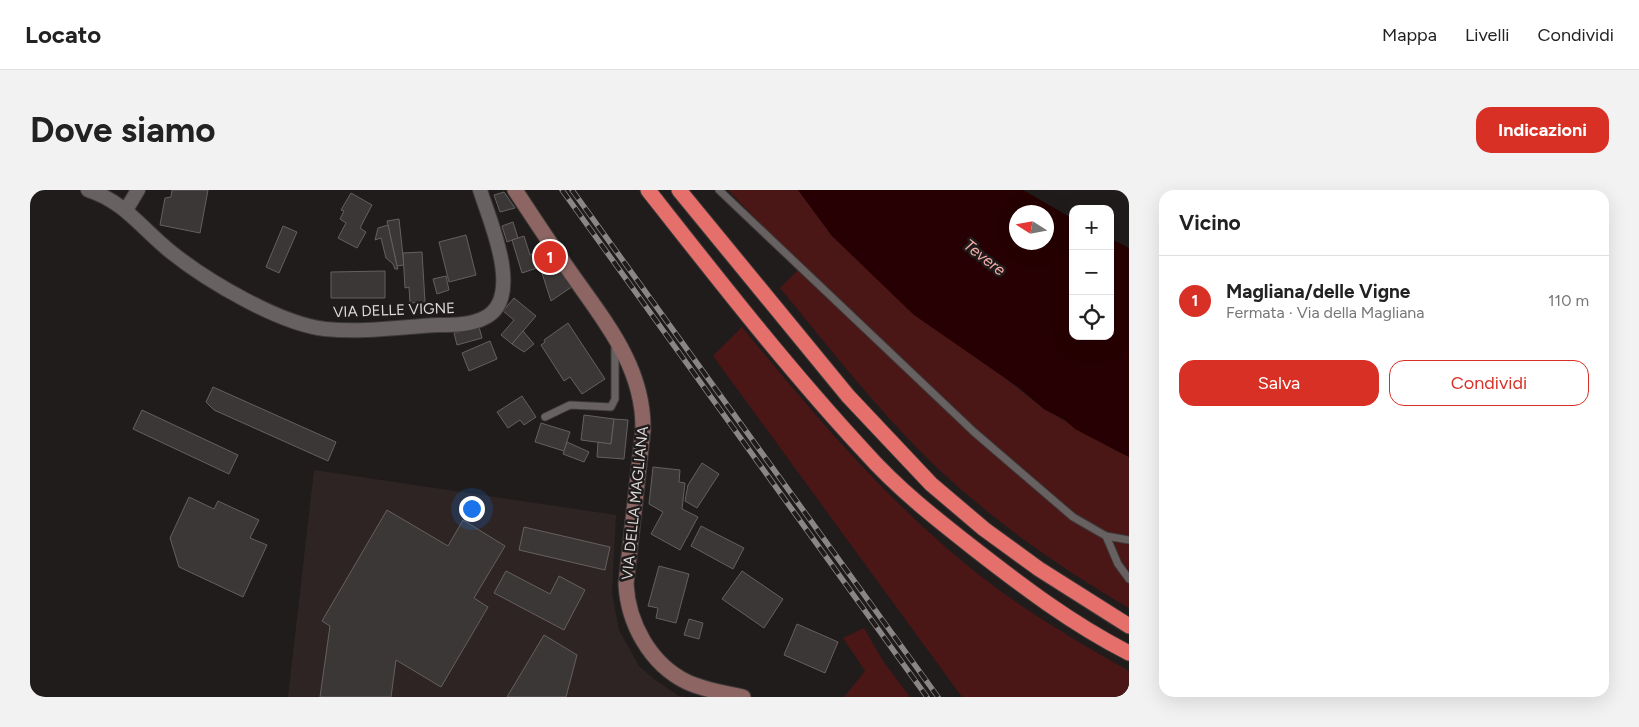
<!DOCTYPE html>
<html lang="it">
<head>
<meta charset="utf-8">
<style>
	body { margin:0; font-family:Figtree,sans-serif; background:#f2f2f2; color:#222 }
	.controls { position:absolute; right:15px; top:15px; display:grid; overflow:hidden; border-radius:10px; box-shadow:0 5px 20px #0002 }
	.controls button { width:45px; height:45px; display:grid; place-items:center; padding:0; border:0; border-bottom:1px solid #e0e0e0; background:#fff; color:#222; font:25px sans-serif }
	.compass { position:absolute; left:979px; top:15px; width:45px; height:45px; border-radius:50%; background:#fff; box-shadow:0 5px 20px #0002; rotate:281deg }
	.you { position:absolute; left:441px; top:318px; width:18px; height:18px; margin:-12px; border:4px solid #fff; border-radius:50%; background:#1a73e8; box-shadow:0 0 0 8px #1a73e833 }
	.badge { display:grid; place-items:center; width:32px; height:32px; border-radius:50%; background:#d93025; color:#fff; font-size:16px; font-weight:700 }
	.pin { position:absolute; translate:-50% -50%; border:2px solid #fff; box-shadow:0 1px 5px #0006 }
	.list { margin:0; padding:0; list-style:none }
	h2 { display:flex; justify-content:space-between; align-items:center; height:65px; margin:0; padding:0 20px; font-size:21px }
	h2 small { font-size:16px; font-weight:400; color:#767676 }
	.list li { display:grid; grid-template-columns:32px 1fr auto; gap:15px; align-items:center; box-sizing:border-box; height:90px; padding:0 20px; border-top:1px solid #e0e0e0 }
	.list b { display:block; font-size:19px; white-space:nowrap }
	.list p { margin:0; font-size:16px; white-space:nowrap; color:#767676 }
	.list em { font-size:16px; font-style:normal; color:#767676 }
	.actions { display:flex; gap:10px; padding:15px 20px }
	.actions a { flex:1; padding:11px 0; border:1px solid #d93025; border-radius:15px; text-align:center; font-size:18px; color:#d93025 }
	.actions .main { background:#d93025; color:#fff }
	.icon { flex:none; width:28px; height:28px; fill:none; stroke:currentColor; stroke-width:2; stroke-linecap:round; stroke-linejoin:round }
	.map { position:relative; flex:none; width:1099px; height:507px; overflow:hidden; border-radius:15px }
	header { display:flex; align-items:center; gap:30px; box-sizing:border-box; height:70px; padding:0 25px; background:#fff; border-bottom:1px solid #e0e0e0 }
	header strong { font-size:24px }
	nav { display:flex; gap:28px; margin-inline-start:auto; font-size:18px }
	.intro { display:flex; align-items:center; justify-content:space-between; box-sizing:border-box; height:120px; padding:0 30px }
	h1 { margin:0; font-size:35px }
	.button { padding:12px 22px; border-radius:15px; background:#d93025; color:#fff; font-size:18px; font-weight:700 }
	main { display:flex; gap:30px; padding:0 30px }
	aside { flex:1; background:#fff; border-radius:15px; box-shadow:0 5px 20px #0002 }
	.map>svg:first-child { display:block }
	.built { fill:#2e2423 }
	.green { fill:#4a1616 }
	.water { fill:#260002; fill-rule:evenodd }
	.building { fill:#3c3737; stroke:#65605f }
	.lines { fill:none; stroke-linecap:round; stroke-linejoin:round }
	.service-casing { stroke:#3d3a39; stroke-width:9 }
	.minor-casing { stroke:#3d3a39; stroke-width:16 }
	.secondary-casing { stroke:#3d3a39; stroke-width:17 }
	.motorway-casing { stroke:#3d3a39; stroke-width:17 }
	.service { stroke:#676261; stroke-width:7 }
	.minor { stroke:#676261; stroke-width:14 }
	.secondary { stroke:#8d6664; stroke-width:15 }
	.motorway { stroke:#e56f6b; stroke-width:15 }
	.rail-casing { stroke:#898685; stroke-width:5.5 }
	.rail { stroke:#201c1c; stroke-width:4; stroke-dasharray:11; stroke-linecap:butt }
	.labels { text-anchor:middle; stroke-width:5; stroke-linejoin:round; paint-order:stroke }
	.street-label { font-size:15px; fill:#dddad9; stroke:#201c1c }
	.water-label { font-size:16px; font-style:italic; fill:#f4aba6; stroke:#201c1c }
</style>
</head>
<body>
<header>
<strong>Locato</strong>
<nav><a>Mappa</a><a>Livelli</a><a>Condividi</a></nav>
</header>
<div class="intro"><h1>Dove siamo</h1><a class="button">Indicazioni</a></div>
<main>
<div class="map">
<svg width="1099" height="507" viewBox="0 0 1099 507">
	<rect width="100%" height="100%" fill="#201c1c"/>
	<path class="built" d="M284 280 586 325 582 403 589 440 609 476 625 490 649 506 655 507H258Z"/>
	<g class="green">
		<path d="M698 0H768L802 46 841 82 1014 219C1043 235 1069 253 1099 267V418C1027 376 959 328 899 270 845 217 798 156 750 98L774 74 759 63Z"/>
		<path d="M712 137C780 220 849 302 932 371 983 414 1041 448 1099 481V507H932L683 166Z"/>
		<path d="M834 438 853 471 880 507H814L835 481 813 448Z"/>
	</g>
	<path class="water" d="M768 0H993L1043 29V146H1080V48L1099 58V267L1045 239 1035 230 1014 219 988 197 884 125 802 46ZM986 22H1016V52H986Z"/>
	<g class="building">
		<path d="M142 0H178L170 43 130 35 135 8 141 7Z"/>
		<path d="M474 2 485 18 470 22 464 5Z"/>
		<path d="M321 3 342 15 330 38 336 42 327 58 308 48 316 33 310 29 314 21 311 20Z"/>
		<path d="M369 29 374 75 367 76 357 31Z"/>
		<path d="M483 32 488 48 477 52 472 36Z"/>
		<path d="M358 35 367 76 368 79H365L363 74 356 68 351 48 345 50 348 38Z"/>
		<path d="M253 36 267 42 249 83 236 77Z"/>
		<path d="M436 45 446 85 419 92 409 52Z"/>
		<path d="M494 46 500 65 508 62 513 76 492 83 482 50Z"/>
		<path d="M392 62 395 112 380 113 379 97 375 98 373 63Z"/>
		<path d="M527 73 543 96 521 111 511 80Z"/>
		<path d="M355 81V108H301V82Z"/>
		<path d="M416 86 419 100 407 104 403 89Z"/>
		<path d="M484 108 506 126 482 154 471 145 484 130 473 121Z"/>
		<path d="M538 133 575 189 552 204 540 187 534 191 511 155 515 152 514 150Z"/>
		<path d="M449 137 452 148 427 155 424 143Z"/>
		<path d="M493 141 504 154 494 162 482 154Z"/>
		<path d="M460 151 467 169 439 181 432 163Z"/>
		<path d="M183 197 306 252 298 271 184 220 176 212Z"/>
		<path d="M492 206 506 227 494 235 490 230 478 238 467 222Z"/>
		<path d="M112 220 208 265 199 284 103 239Z"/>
		<path d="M554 225 584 229 581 254 551 250Z"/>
		<path d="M584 229 598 230 594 269 567 267 568 252 581 254Z"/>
		<path d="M511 233 540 242 534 261 505 252Z"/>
		<path d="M537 252 559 262 554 272 533 264Z"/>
		<path d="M672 273 689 284 667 318 655 311 658 295Z"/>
		<path d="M623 277 650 280 649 292 655 293 652 319 668 327 650 360 621 344 633 322 619 314Z"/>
		<path d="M159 307 184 319 188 311 229 330 220 348 237 355 213 407 149 377 140 348Z"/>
		<path d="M357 320 418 356 433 330 475 356 444 408 458 417 411 497 366 470 361 507H290L300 436 292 431Z"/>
		<path d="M671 336 714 358 703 379 661 356Z"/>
		<path d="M494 337 580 357 575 380 489 360Z"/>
		<path d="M629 376 659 384 646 433 626 428 628 418 618 416Z"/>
		<path d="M476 381 520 404 529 386 555 400 534 440 464 403Z"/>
		<path d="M712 381 753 409 734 438 692 409Z"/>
		<path d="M659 429 673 433 669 449 654 445Z"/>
		<path d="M767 434 808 452 795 483 754 465Z"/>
		<path d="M514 445 547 465 536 507H477Z"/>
	</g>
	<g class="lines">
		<defs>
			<g id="service">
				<path d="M689 0 944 242 1043 327 1076 346 1088 374 1099 389"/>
				<path d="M515 227 540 215 581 217 585 209V155"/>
				<path d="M1076 346 1099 350"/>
			</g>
			<g id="minor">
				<path d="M58 0C94 11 113 40 141 62 177 91 250 134 295 139 333 143 371 137 408 135 424 135 442 135 456 127 494 106 459 29 450 0"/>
				<path d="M96 20 108 0"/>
			</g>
			<path id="secondary" d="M485 0C504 29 523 58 543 86 577 134 614 179 613 240L596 394C598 433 620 474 657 492 674 500 694 503 713 507"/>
			<g id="motorway">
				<path d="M618 0C688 89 758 179 835 262 867 298 905 328 942 357 992 396 1042 434 1099 463"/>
				<path d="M649 0 818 206 901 294 954 339 1009 379 1099 436"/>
			</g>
		</defs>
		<use href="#service" class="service-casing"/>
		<use href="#minor" class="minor-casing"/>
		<use href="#secondary" class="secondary-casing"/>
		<use href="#motorway" class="motorway-casing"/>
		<use href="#service" class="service"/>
		<use href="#minor" class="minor"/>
		<use href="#secondary" class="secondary"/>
		<use href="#motorway" class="motorway"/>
		<defs>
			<g id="rail">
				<path d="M532 0 897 507"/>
				<path d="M542 0 908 507"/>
			</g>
		</defs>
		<use href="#rail" class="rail-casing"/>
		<use href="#rail" class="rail"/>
	</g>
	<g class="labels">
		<g class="street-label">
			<text transform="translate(364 120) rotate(-2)" y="5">VIA DELLE VIGNE</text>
			<text transform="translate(605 313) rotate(-84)" y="5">VIA DELLA MAGLIANA</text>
		</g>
		<g class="water-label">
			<text transform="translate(955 67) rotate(38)" y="6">Tevere</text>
		</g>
	</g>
</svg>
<div class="controls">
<button>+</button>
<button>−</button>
<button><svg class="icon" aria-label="locate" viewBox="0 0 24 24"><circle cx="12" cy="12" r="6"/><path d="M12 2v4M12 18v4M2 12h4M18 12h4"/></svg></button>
</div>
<svg class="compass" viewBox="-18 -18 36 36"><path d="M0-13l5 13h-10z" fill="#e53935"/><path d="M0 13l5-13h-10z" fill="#767676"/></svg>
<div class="you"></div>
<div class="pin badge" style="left:520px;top:67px">1</div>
</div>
<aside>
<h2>Vicino<small></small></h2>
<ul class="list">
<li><span class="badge">1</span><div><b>Magliana/delle Vigne</b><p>Fermata · Via della Magliana</p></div><em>110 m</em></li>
</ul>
<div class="actions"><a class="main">Salva</a><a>Condividi</a></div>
</aside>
</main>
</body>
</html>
